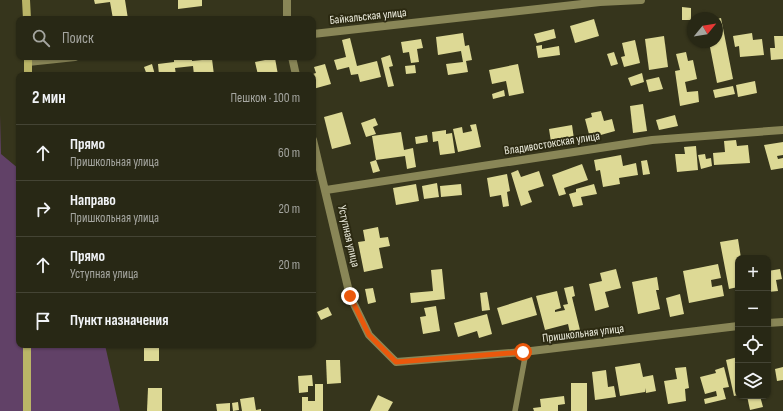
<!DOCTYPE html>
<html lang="ru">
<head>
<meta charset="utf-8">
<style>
	body { margin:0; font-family:"Sofia Sans Condensed",sans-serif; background:#30301e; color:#f1f3f6 }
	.controls { position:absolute; right:12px; bottom:12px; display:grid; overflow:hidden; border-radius:8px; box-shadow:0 1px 3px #0004 }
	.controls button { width:36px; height:36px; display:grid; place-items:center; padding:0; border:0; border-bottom:1px solid #444434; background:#282815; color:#f1f3f6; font:20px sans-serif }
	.compass { position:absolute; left:687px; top:12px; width:36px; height:36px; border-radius:50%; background:#282815; box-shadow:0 1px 3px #0004; rotate:60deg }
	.stop { position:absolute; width:12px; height:12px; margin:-9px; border:3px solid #ea580c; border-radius:50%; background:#fff }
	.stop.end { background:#ea580c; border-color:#fff; box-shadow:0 1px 4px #0008 }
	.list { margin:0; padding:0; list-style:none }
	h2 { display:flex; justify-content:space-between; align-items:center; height:52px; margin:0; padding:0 16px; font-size:17px }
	h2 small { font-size:13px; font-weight:400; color:#a5a6a0 }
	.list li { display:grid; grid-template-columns:26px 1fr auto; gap:12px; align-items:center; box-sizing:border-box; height:56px; padding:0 16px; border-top:1px solid #444434 }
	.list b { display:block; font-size:15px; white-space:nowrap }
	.list p { margin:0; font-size:13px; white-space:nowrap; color:#a5a6a0 }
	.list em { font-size:13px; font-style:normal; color:#a5a6a0 }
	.icon { flex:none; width:22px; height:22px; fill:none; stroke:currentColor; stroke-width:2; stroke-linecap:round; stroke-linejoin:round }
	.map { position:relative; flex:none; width:783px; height:411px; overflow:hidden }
	.search { position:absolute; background:#282815; box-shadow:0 1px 3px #0004; left:16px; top:16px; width:300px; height:44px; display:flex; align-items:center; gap:10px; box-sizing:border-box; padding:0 14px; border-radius:8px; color:#a5a6a0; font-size:15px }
	.panel { position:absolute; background:#282815; box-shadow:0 1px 3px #0004; left:16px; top:72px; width:300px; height:276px; border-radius:8px }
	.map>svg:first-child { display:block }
	.green { fill:#614167 }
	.building { fill:#ddd995 }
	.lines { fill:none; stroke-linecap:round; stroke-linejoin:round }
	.lane { stroke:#898657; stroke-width:5.5 }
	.street { stroke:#898657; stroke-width:8 }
	.secondary { stroke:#bab567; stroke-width:8 }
	.route { stroke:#ea580c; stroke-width:5 }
	.labels { text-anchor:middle; stroke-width:4; stroke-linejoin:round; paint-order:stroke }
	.street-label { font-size:12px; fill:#eaeadb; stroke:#2c2a12 }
</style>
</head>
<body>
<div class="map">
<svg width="783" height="411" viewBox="0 0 783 411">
	<rect width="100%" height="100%" fill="#36351c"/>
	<path class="green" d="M0 115 1 154 19 169V345H105L120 411H0Z"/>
	<g class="building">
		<path d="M94 0H125L128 19H113L110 2 95 4Z"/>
		<path d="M178 0H202V6L178 9Z"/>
		<path d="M682 7 691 8V20H682Z"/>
		<path d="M721 18 733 79 717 83 709 42H717V19Z"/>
		<path d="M594 19 599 36 575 43 570 26Z"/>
		<path d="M554 29 556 38 537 43 534 34Z"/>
		<path d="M463 33 465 46 469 45 472 60 466 61 468 72 448 75 446 64 463 62 461 51 438 55 436 37Z"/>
		<path d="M752 33 753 40 762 39 764 55 740 57 739 46 735 47 733 36Z"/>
		<path d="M664 36 668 67 649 70 645 39Z"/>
		<path d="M774 36H783V59L771 60 770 48H775Z"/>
		<path d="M350 38 357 66 377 61 381 77 360 82 358 74 351 75 349 67 337 70 334 60 346 57 342 40Z"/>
		<path d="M421 39 423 48 417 49 419 62 411 63 409 52 403 53 401 42Z"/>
		<path d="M635 40 640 63 624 67 621 57 625 56 622 43Z"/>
		<path d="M542 45V49L559 46 560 55 538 58 536 46Z"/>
		<path d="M614 52 618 64 611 66 607 54Z"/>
		<path d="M686 52 688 61 693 60 697 79 685 82 687 92 698 91 699 102 680 106 675 71 680 70 676 54Z"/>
		<path d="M390 55 393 66 389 67 394 86 388 87 381 58Z"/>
		<path d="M174 57H192V61L212 59 214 75H194L193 66 175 68 176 75H159L158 64 174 62Z"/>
		<path d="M275 58 278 75H258L255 62Z"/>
		<path d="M152 64 155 75H147L144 67Z"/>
		<path d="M325 64 331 84 313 89V74L316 73 314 67Z"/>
		<path d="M518 64 524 93 509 96 506 81 492 84 489 70Z"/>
		<path d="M415 65 416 73 406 74 405 66Z"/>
		<path d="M642 73 644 82 631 86 628 78Z"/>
		<path d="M659 77 663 89 649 92 646 80Z"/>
		<path d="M755 81 757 93 738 97 736 85Z"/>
		<path d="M733 86 735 94 715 98 713 90Z"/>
		<path d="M504 90 505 96 493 99 492 94Z"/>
		<path d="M643 104 647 131 633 133 630 106Z"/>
		<path d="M601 111 604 121 612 119 615 131 590 138 585 119 592 117 591 113Z"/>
		<path d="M342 112 351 144 332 149 324 117Z"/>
		<path d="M675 115 678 126 659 130 656 120Z"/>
		<path d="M375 118 378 125 373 127 376 134 366 137 361 123Z"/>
		<path d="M476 124 481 147 458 152 453 129 462 127 463 133 472 131 470 125Z"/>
		<path d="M572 125 574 139 551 142 549 129Z"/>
		<path d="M446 130V134L452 133 455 153 440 155 438 141 433 142 432 132Z"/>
		<path d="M401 132 404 150 413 148 416 167 407 169 405 156 376 160 372 136Z"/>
		<path d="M427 135 428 142 416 144 415 137Z"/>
		<path d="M736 140 737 146 748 145 750 163 714 165 713 153 725 152 724 141Z"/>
		<path d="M783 142V155L777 156 778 159 783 158V168L771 170 764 145Z"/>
		<path d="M696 146 698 170 677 172 675 154H685L684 147Z"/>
		<path d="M705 154 706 159 711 158 712 166 701 169 698 155Z"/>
		<path d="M621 155 623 166 636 163 638 175 619 178 620 184 603 187 600 170 596 171 594 160Z"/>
		<path d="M376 160 380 171 373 173 370 162Z"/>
		<path d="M647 160 650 174 643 175 641 161Z"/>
		<path d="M582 164 588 180 564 188 566 194 559 196 552 175Z"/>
		<path d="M518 170 521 177 539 171 544 186 528 191 532 202 521 206 511 173Z"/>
		<path d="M507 174 510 191 507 192 509 206 503 207 501 195 490 197 487 178Z"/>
		<path d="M437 183 439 197 424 199 422 186Z"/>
		<path d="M416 184 419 201 396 205 393 188Z"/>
		<path d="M461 184 462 195 441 197 440 186Z"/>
		<path d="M594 184 597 194 581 197 583 205 573 207 569 194 576 192V189Z"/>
		<path d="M378 227 380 238 388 237 390 246 379 248 383 268 364 272 358 242 365 241 363 230Z"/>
		<path d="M738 239 741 258H738V287L729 289 720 242Z"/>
		<path d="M718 264 721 278 711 280 712 287 722 285 724 296 689 303 683 271Z"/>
		<path d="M442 269 445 299 411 303 410 293 433 291 431 270Z"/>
		<path d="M616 269 621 288 605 292 609 307 595 311 589 284 602 281 600 273Z"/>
		<path d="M780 269 782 279 776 280 778 291 768 292V271Z"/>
		<path d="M657 277 659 290H656L660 309 638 314 632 282Z"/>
		<path d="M573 286 575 296 572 297 580 330 570 333 568 324 545 330 536 296 557 291 561 308 555 310V312L565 310 563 305 568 304 564 288Z"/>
		<path d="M373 288 376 302 368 304 365 289Z"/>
		<path d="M487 292 490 310 482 311 480 293Z"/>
		<path d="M680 294 684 314 670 317 666 298Z"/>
		<path d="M532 297 537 315 502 325 497 308Z"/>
		<path d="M436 306 440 331 423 334 420 317 426 316 424 308Z"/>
		<path d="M328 307 332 315 321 320 317 312Z"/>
		<path d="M487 314 492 334 479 338 477 331 458 337 454 323Z"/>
		<rect x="144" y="345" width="15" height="16"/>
		<path d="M738 357V395L734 396 726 360Z"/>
		<path d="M326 360H340L341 383 327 384Z"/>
		<path d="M640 363 643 377 653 375 656 391 646 393 645 388V392L620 396 615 367Z"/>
		<path d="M686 367 689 388 685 389 686 401 668 404 664 381 677 379 675 368Z"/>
		<path d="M724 367 729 387 723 388 726 399 705 404 704 399 717 396 716 391 705 394 700 377 716 373 715 370Z"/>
		<path d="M783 367V380L777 381 775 369Z"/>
		<path d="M606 370 608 387 614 386 616 397 595 400 592 372Z"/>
		<path d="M312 375 313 386H308V392L299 393 298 376Z"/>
		<rect x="571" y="383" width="16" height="28"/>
		<path d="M315 384H323V411H302V397H308V401H315Z"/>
		<path d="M148 388H162V411H147Z"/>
		<path d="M378 395 393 402 388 411H370Z"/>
		<path d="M564 396 565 404 558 405V411H534L533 408 541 407 540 399Z"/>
		<path d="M747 396H760L763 407 750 410Z"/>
		<path d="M254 397 256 410 261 409V411H242L240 399Z"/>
		<path d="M238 402 239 410 233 411 232 403Z"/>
		<path d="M230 403V411H217L216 404Z"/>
	</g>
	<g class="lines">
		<path class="lane" d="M515 411 526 352"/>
		<g class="street">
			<path d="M287 19V0"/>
			<path d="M313 34 600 2 641 0"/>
			<path d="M292 57 296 75"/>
			<path d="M28 62 75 57"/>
			<path d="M313 140 350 296 369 335 396 362 523 352 738 326"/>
			<path d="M326 190 652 140 783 130"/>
			<path d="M768 323 783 322"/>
		</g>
		<g class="secondary">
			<path d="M26 0 27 19"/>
			<path d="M28 57V75"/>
			<path d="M27 411V345"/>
		</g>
	</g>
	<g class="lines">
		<path class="route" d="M350 296 369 335 396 362 523 352"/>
	</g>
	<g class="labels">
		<g class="street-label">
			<text transform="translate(368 16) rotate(-6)" y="4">Байкальская улица</text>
			<text transform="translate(552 143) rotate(-9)" y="4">Владивостокская улица</text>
			<text transform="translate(349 236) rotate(77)" y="4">Уступная улица</text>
			<text transform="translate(583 333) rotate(-7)" y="4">Пришкольная улица</text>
		</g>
	</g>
</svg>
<div class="controls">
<button>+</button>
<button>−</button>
<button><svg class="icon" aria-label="locate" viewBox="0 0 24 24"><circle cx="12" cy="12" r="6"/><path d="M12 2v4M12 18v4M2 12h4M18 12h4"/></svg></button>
<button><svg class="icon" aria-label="layers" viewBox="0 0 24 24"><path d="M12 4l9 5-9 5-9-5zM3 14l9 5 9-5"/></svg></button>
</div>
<svg class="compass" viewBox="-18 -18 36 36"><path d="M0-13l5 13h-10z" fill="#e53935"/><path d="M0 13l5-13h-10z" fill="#a5a6a0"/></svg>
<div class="stop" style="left:523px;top:352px"></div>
<div class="stop end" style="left:350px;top:296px"></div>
<div class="search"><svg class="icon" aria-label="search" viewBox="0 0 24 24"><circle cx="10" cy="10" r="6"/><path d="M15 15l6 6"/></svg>Поиск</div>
<section class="panel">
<h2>2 мин<small>Пешком · 100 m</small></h2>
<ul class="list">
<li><svg class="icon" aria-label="ahead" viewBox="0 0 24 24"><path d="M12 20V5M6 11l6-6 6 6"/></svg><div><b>Прямо</b><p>Пришкольная улица</p></div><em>60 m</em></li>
<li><svg class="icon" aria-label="right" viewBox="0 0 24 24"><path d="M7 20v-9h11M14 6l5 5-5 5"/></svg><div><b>Направо</b><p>Пришкольная улица</p></div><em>20 m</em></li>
<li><svg class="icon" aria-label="ahead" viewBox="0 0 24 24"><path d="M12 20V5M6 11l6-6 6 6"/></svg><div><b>Прямо</b><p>Уступная улица</p></div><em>20 m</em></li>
<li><svg class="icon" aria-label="arrive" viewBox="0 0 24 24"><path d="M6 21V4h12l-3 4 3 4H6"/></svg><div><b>Пункт назначения</b></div></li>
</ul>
</section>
</div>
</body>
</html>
